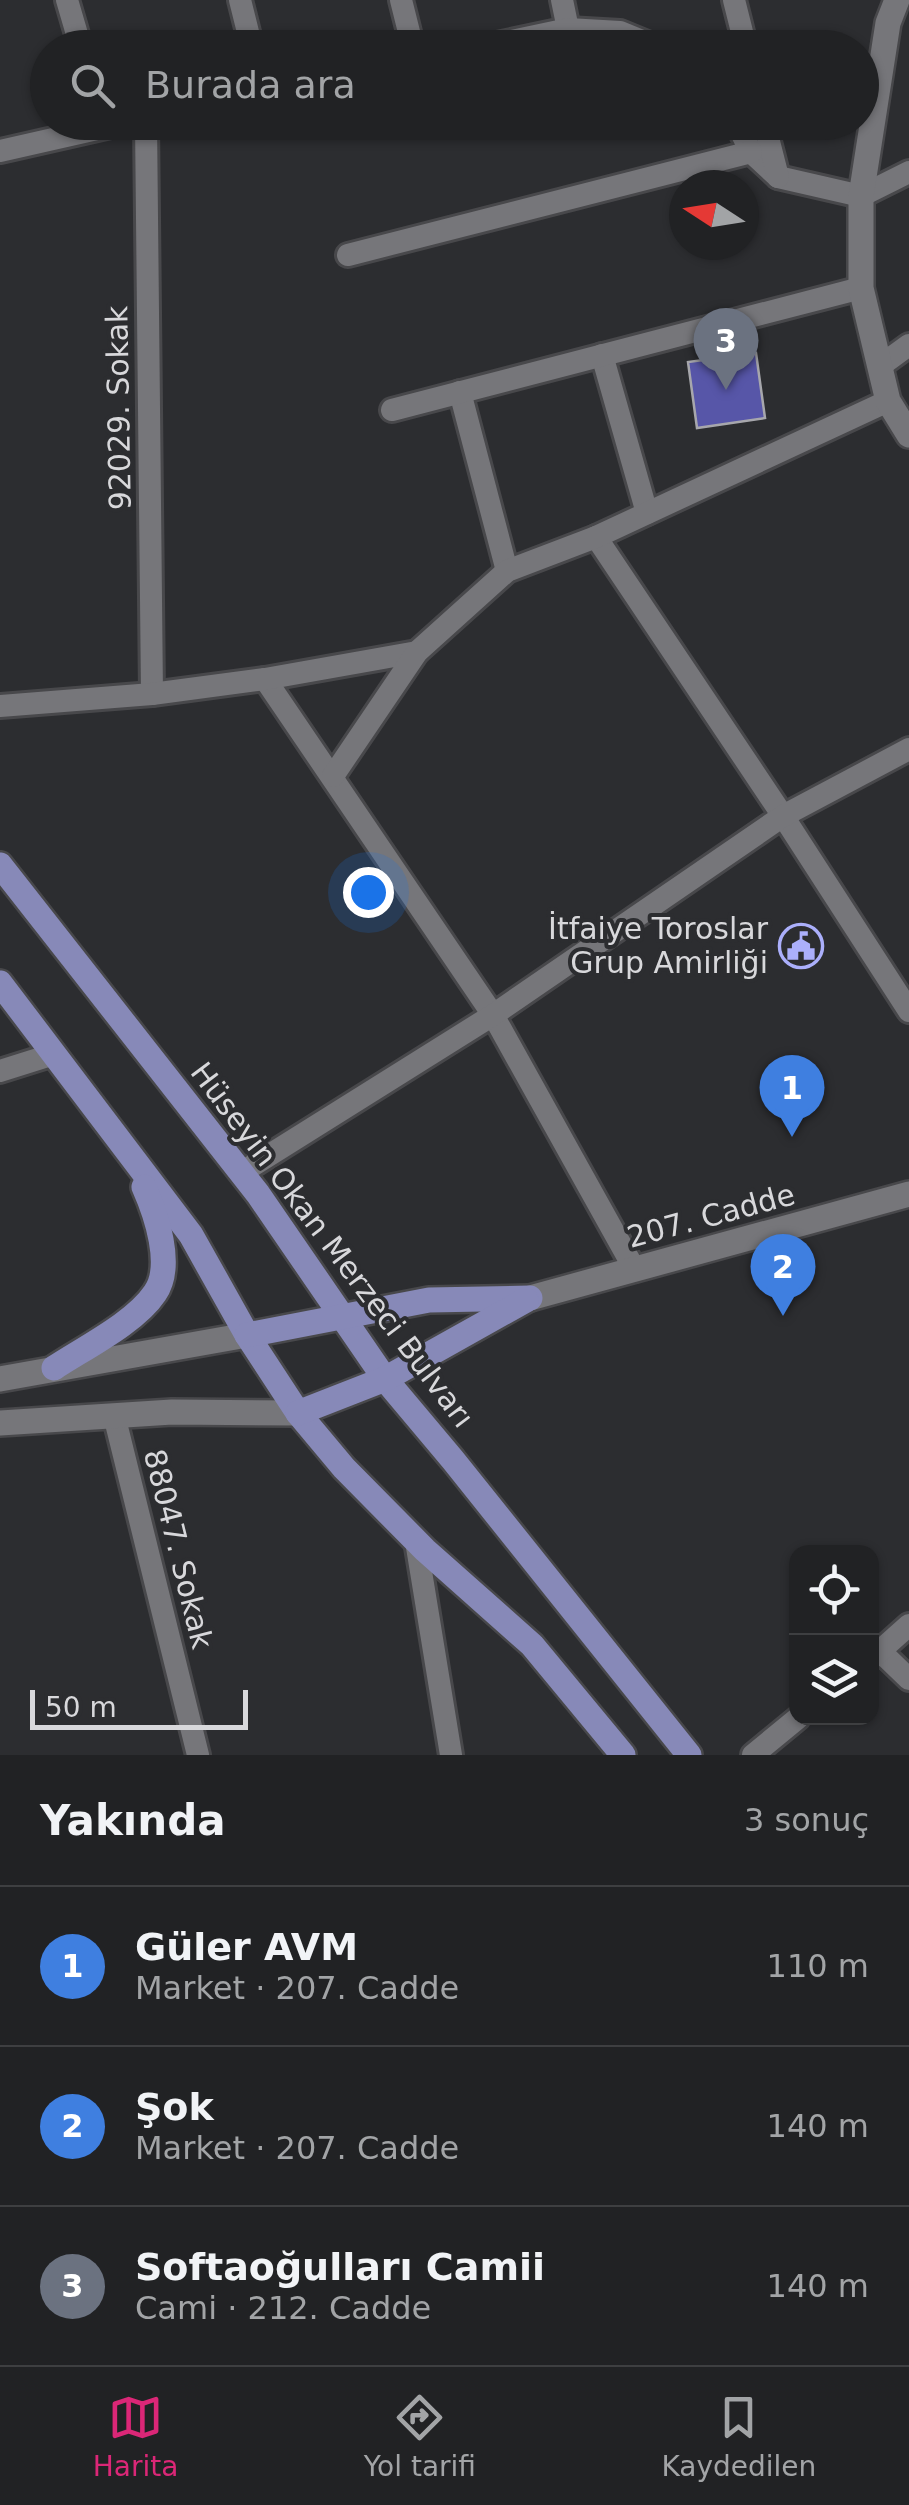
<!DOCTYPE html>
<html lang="tr">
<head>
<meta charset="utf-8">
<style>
	body { margin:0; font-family:"DejaVu Sans",sans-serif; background:#292a2c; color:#f1f3f6 }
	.controls { position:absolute; right:30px; bottom:30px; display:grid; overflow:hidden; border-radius:20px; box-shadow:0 2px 8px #0004 }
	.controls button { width:90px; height:90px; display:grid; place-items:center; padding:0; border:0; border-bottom:2px solid #3e3f41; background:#212224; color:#f1f3f6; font:50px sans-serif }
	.compass { position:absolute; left:669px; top:170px; width:90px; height:90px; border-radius:50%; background:#212224; box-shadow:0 2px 8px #0004; rotate:282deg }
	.scale { position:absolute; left:30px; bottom:25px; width:218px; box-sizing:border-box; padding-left:10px; border:5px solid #d8d8db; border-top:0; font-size:28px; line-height:35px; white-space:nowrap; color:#d8d8db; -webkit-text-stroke:8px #2c2d30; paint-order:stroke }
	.you { position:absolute; left:368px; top:892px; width:35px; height:35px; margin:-25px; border:8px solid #fff; border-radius:50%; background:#1a73e8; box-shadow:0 0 0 15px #1a73e833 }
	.badge { display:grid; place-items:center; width:65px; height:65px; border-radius:50%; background:#db2777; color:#fff; font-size:32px; font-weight:700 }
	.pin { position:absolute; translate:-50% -82px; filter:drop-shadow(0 2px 5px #0008) }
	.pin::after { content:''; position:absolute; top:52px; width:35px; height:30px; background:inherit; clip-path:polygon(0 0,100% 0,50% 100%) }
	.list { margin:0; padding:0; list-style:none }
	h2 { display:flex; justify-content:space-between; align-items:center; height:130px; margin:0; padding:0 40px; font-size:42px }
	h2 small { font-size:32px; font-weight:400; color:#a2a4a6 }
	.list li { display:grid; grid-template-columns:65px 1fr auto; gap:30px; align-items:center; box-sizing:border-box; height:160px; padding:0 40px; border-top:2px solid #3e3f41 }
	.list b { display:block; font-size:38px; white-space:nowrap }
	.list p { margin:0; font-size:32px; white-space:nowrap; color:#a2a4a6 }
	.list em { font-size:32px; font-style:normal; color:#a2a4a6 }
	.icon { flex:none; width:55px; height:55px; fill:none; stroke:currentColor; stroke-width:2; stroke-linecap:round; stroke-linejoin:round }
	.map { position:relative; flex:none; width:909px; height:1755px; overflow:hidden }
	.search { position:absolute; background:#212224; box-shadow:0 2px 8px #0004; left:30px; right:30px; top:30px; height:110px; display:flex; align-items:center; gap:25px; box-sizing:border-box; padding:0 35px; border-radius:55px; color:#a2a4a6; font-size:38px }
	.sheet { height:610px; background:#212224 }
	nav { display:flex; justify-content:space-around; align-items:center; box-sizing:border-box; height:140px; border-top:2px solid #3e3f41; background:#212224; font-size:28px; color:#a2a4a6 }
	nav a { display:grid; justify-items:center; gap:5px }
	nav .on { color:#db2777 }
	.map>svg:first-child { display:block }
	.building { fill:#5756a8; stroke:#a7a7ac; stroke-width:2.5 }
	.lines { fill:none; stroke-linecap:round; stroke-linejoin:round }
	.minor-casing { stroke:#48484b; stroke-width:28 }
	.tertiary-casing { stroke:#48484b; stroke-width:30 }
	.secondary-casing { stroke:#48484b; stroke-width:30 }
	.primary-casing { stroke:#48484b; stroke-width:30 }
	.minor { stroke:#76767a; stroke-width:22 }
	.tertiary { stroke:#76767a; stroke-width:25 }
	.secondary { stroke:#76767a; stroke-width:25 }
	.primary { stroke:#8789b8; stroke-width:25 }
	.labels { text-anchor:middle; stroke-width:8; stroke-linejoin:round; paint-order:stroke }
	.street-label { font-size:30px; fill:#d8d8db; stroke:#2c2d30 }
	.poi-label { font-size:30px; fill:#d8d8db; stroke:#2c2d30; text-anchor:end }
</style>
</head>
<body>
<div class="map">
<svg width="909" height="1755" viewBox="0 0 909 1755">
	<rect width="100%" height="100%" fill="#2c2d30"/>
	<path class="building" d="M756 353 765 418 697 428 688 362Z"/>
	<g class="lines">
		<defs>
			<g id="minor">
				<path d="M67 0 81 48"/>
				<path d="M240 0 252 48"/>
				<path d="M401 0 413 48"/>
				<path d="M562 0 568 29"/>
				<path d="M734 0 746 48"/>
				<path d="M478 48 568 29 620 32 659 48"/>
				<path d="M146 122 152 694"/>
				<path d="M736 122 751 152 778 177 861 196 909 172"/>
				<path d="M764 122 778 177"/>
				<path d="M0 151 128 122"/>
				<path d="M348 255 751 152"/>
				<path d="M602 355 647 513"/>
				<path d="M880 366 909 345"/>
				<path d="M460 392 507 571"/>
				<path d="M392 410 861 288"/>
				<path d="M596 537 783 816 909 1011"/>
				<path d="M265 679 493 1015 635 1270"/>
				<path d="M0 706 152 694 265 679 417 652"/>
				<path d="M333 776 417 652 507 571 596 537 888 401"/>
				<path d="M0 1071 54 1054"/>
				<path d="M241 1173 493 1015 783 816 909 749"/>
				<path d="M114 1415 198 1755"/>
				<path d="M416 1541 451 1755"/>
				<path d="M880 1651 909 1679"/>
				<path d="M872 1658 909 1625"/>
				<path d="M753 1755 798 1718"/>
			</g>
			<g id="tertiary">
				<path d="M897 0 888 23 861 196V288L888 401 909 435"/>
				<path d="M530 1298 909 1194"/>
			</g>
			<g id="secondary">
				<path d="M0 1379 247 1335"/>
				<path d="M0 1423 172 1412 298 1413"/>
			</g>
			<g id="primary">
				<path d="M0 865 258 1194 385 1379 453 1460 689 1755"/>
				<path d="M0 983 191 1235 247 1335 298 1413 344 1468 425 1550 532 1645 623 1755"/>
				<path d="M247 1335 429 1300 530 1298"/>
				<path d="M54 1368C84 1348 135 1323 155 1293 174 1266 156 1214 144 1187"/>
				<path d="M298 1413 385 1379 526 1300"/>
			</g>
		</defs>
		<use href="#minor" class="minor-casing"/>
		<use href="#tertiary" class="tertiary-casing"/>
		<use href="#secondary" class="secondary-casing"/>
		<use href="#primary" class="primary-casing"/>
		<use href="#minor" class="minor"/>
		<use href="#tertiary" class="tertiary"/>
		<use href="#secondary" class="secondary"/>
		<use href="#primary" class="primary"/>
	</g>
	<defs>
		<symbol id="civic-ring" viewBox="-11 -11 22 22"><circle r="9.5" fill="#2c2d30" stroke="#abaffb" stroke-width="1.5"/><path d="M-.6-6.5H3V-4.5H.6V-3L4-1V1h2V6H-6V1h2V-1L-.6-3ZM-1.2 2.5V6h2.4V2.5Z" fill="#abaffb"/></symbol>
	</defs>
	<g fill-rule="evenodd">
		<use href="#civic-ring" x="776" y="921" width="50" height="50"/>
	</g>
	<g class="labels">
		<g class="street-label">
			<text transform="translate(119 408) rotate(-91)" y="10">92029. Sokak</text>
			<text transform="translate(711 1216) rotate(-15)" y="10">207. Cadde</text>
			<text transform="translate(332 1245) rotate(53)" y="10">Hüseyin Okan Merzeci Bulvarı</text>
			<text transform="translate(178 1549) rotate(76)" y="10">88047. Sokak</text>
		</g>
		<g class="poi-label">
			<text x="768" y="939">İtfaiye Toroslar<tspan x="768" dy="34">Grup Amirliği</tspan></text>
		</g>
	</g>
</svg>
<div class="controls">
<button><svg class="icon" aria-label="locate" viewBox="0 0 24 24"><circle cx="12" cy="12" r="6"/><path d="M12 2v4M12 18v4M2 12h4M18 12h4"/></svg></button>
<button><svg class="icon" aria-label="layers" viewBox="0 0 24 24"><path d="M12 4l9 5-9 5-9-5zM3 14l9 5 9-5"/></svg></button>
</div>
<svg class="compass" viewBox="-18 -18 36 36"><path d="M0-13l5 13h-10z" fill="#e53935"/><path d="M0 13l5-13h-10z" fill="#a2a4a6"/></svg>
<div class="scale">50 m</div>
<div class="you"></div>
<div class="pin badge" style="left:792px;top:1137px;background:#3f7fe0">1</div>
<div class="pin badge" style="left:783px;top:1316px;background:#3f7fe0">2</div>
<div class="pin badge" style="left:726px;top:390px;background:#6b7280">3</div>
<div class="search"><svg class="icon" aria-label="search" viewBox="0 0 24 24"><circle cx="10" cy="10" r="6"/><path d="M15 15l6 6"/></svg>Burada ara</div>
</div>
<section class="sheet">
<h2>Yakında<small>3 sonuç</small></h2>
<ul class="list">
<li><span class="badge" style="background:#3f7fe0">1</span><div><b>Güler AVM</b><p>Market · 207. Cadde</p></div><em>110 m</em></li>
<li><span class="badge" style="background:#3f7fe0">2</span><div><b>Şok</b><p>Market · 207. Cadde</p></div><em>140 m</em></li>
<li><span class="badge" style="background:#6b7280">3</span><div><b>Softaoğulları Camii</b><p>Cami · 212. Cadde</p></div><em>140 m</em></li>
</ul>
</section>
<nav>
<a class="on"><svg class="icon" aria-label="map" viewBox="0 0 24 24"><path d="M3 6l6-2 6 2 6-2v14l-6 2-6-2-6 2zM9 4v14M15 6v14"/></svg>Harita</a>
<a><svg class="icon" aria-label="directions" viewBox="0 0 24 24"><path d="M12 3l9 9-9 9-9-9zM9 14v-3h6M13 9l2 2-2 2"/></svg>Yol tarifi</a>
<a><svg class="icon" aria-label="saved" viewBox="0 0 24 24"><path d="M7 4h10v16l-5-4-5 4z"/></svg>Kaydedilen</a>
</nav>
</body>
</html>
